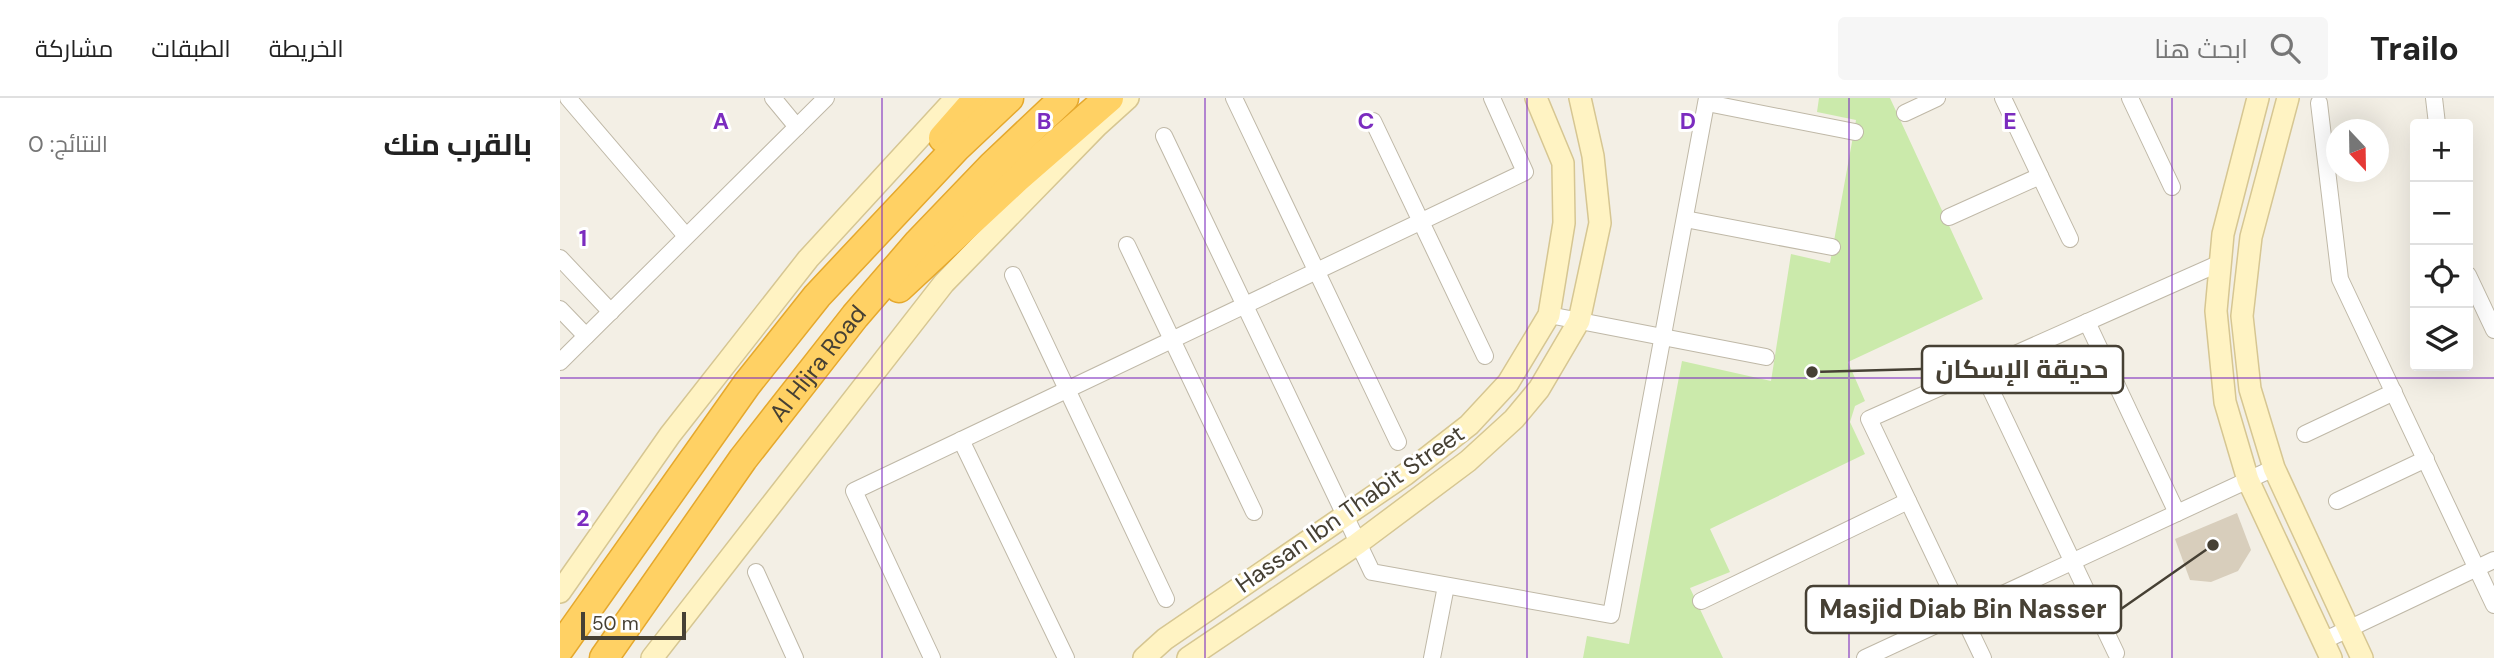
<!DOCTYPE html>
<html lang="ar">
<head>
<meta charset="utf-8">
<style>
	body { margin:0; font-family:"DM Sans",Cairo,sans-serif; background:#f6f6f6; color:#222; direction:rtl }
	.controls { position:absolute; right:21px; top:21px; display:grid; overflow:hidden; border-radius:7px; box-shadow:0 7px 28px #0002 }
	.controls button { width:63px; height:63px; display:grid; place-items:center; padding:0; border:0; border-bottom:2px solid #e0e0e0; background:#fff; color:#222; font:35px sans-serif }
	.compass { position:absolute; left:1766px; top:21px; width:63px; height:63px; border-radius:50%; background:#fff; box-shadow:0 7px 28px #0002; rotate:158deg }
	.scale { position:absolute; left:21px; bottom:18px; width:105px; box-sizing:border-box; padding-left:7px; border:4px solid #464034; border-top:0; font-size:19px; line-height:24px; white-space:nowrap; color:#464034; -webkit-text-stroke:5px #fff; paint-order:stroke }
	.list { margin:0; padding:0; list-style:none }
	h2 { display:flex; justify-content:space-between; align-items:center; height:91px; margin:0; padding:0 28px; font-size:30px }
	h2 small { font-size:23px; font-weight:400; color:#767676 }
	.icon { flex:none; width:38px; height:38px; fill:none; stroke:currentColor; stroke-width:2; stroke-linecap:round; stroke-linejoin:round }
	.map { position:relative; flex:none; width:1934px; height:560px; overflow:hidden; direction:ltr }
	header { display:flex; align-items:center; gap:42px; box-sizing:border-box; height:98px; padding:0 35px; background:#fff; border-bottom:2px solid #e0e0e0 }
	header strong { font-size:33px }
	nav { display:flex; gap:38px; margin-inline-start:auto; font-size:24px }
	.search { width:490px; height:63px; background:#f6f6f6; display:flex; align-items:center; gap:18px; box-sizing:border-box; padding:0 24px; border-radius:7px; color:#767676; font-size:26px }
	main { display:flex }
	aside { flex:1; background:#fff }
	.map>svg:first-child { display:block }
	.green { fill:#cbeaab }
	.building { fill:#d8cebc }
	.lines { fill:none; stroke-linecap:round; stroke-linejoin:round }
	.street-casing { stroke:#bfb8a7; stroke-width:18 }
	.secondary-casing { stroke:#d6c692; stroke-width:24 }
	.highway-casing { stroke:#e5a82d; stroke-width:31 }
	.street { stroke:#fff; stroke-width:16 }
	.secondary { stroke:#fff3c3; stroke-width:21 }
	.highway { stroke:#ffd164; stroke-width:28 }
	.grid { fill:none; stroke:#7b2cbf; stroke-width:2; stroke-opacity:0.55 }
	.labels { text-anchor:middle; stroke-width:6; stroke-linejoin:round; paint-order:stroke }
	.street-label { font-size:24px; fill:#464034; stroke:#fff }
	.grid-label { font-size:23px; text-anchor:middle; font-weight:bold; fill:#7b2cbf; stroke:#fff; stroke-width:6; stroke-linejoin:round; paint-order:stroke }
	.leader { fill:none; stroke:#464034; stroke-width:2.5 }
	.callout-dot { fill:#464034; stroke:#fff; stroke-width:2.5 }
	.callout { fill:#fff; stroke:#464034; stroke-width:2.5 }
	.callout-label { font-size:26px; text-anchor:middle; font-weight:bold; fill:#464034 }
</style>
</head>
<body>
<header>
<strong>Trailo</strong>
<div class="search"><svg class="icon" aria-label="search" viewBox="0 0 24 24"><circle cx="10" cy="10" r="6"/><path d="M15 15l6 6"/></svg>ابحث هنا</div>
<nav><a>الخريطة</a><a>الطبقات</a><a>مشاركة</a></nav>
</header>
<main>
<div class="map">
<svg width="1934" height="560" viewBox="0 0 1934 560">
	<rect width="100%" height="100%" fill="#f3efe5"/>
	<path class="green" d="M1259 0H1330L1423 201 1288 264 1305 303 1295 308 1290 324 1305 356 1150 431 1170 474 1130 490 1163 560H1023L1027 538 1069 546 1122 263 1211 283 1231 156 1270 165 1296 22 1257 14Z"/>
	<path class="building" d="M1677 415 1691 452 1678 473 1651 484 1630 482 1615 441Z"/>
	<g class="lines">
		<defs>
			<g id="street">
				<path d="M8 0 126 138"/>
				<path d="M213 0 237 29"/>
				<path d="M674 0 838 344"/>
				<path d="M1443 0 1510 141"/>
				<path d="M1570 0 1612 89"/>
				<path d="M1874 0 1877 26"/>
				<path d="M1147 5 1295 34"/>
				<path d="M1759 5 1780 181 1934 507"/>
				<path d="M1345 15 1377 0"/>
				<path d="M813 23 925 258"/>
				<path d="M604 38 812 474 1051 517 1147 0"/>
				<path d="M1389 119 1480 78"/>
				<path d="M1125 121 1272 149"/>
				<path d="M567 147 694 414"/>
				<path d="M0 160 51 214"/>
				<path d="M453 177 606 501"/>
				<path d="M1908 177 1934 232"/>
				<path d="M0 211 26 238"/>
				<path d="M989 217 1206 259"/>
				<path d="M1527 224 1617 415"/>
				<path d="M0 264 266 0"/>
				<path d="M1421 271 1556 555"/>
				<path d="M1745 336 1834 294"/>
				<path d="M401 342 506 560"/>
				<path d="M1777 403 1866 361"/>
				<path d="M196 474 235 560"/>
				<path d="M1141 503 1348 403"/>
				<path d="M1763 543 1934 462"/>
				<path d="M372 560 294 393 965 74 932 0"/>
				<path d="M872 560 886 488"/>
				<path d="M1305 560 1714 370"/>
				<path d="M1423 560 1309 321 1660 165"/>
			</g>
			<g id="secondary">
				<path d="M1698 0 1663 136 1656 213 1665 304 1688 382 1771 560"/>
				<path d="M1728 0 1691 139 1682 218 1690 291 1714 370 1802 560"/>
				<path d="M0 494 110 337 248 161 396 0"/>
				<path d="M92 560 384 185 537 28 568 0"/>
				<path d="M584 560 605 541 846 376 909 327 948 285 989 217 1004 125 1003 65 976 0"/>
				<path d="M628 560 797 446 908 363 954 321 979 291 1019 223 1040 125 1033 58 1020 0"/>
			</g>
			<g id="highway">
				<path d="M383 40 418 0"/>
				<path d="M339 190 456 81 549 0"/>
				<path d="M0 550 187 286 257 198 397 49 449 0"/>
				<path id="s1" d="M44 560 183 361 295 218 358 145 432 68 504 0"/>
			</g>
		</defs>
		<use href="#street" class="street-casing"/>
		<use href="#secondary" class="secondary-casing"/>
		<use href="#highway" class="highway-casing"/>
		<use href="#street" class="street"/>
		<use href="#secondary" class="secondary"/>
		<use href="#highway" class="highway"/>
	</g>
	<path class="grid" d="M322 0V560M645 0V560M967 0V560M1289 0V560M1612 0V560M0 280H1934"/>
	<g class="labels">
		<g class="street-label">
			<text dy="8" stroke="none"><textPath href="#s1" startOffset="364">Al Hijra Road</textPath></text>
			<text transform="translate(790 411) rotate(-35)" y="8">Hassan Ibn Thabit Street</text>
		</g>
	</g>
	<g class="grid-label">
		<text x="161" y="31">A</text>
		<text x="484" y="31">B</text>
		<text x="806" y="31">C</text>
		<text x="1128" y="31">D</text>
		<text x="1450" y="31">E</text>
		<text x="23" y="148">1</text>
		<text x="23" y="428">2</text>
	</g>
	<path class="leader" d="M1252 274L1362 271M1653 447L1561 511"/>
	<g class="callout-dot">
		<circle cx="1252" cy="274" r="7"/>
		<circle cx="1653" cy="447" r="7"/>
	</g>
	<g class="callout">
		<rect x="1362" y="248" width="201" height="47" rx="7"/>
		<rect x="1246" y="488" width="315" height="47" rx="7"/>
	</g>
	<g class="callout-label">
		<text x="1462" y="280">حديقة الإسكان</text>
		<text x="1403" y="520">Masjid Diab Bin Nasser</text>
	</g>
</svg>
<div class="controls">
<button>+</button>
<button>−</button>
<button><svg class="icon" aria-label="locate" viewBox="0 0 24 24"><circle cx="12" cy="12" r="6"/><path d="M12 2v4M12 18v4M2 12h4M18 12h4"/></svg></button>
<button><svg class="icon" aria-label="layers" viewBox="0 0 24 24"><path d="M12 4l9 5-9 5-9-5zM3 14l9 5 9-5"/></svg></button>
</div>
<svg class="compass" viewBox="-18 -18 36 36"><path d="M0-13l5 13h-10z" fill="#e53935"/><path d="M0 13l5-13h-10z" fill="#767676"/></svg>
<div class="scale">50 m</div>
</div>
<aside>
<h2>بالقرب منك<small>النتائج: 0</small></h2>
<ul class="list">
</ul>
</aside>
</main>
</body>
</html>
